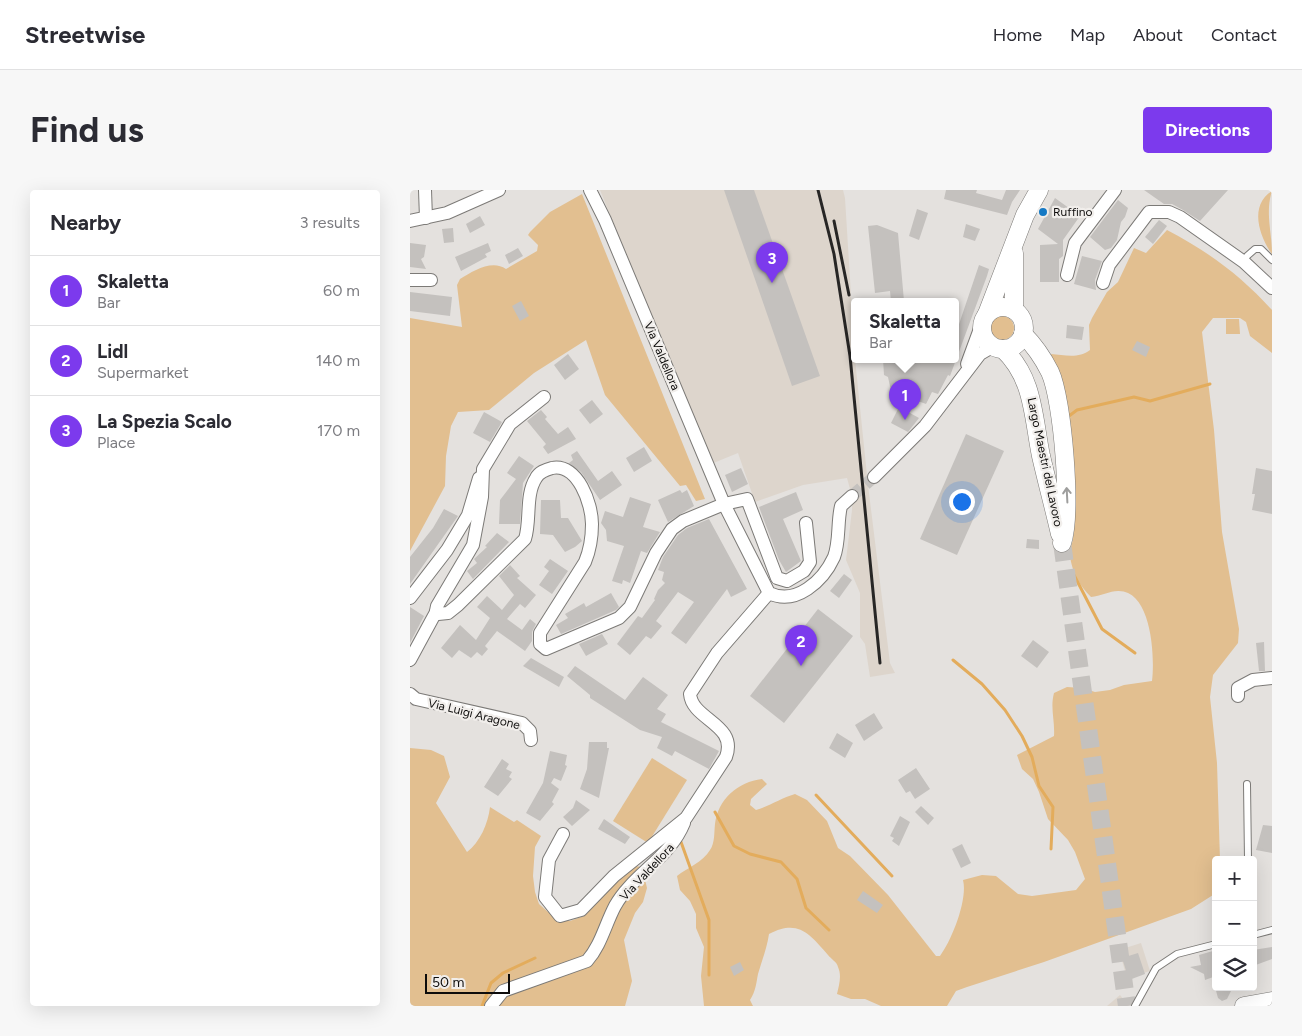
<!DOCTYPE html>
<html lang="en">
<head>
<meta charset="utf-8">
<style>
	body { margin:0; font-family:Figtree,sans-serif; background:#f7f7f7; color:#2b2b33 }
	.controls { position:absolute; right:15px; bottom:15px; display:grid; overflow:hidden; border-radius:5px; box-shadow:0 5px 20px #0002 }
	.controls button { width:45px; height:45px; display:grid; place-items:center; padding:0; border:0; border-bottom:1px solid #e1e1e2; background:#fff; color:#2b2b33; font:25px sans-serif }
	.scale { position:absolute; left:15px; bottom:12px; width:85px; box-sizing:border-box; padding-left:5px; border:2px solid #0d0c0b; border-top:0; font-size:14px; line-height:18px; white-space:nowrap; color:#0d0c0b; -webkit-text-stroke:4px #f1eeeb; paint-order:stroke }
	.you { position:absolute; left:551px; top:311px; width:18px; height:18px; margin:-12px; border:4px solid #fff; border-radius:50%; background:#1a73e8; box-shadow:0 0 0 8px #1a73e833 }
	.badge { display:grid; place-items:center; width:32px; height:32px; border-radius:50%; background:#7c3aed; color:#fff; font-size:16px; font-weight:700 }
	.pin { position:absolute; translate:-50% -41px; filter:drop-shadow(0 1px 2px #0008) }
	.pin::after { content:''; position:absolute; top:26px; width:18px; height:15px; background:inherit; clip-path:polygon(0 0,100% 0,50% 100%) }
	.popup { position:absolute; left:441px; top:108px; width:108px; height:65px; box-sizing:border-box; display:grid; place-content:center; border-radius:5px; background:#fff; filter:drop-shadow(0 1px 4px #0005); font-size:16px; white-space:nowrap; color:#7c7c81 }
	.popup b { font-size:19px; color:#2b2b33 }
	.popup::after { content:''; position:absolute; left:50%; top:100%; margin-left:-10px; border:10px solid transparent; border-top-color:#fff }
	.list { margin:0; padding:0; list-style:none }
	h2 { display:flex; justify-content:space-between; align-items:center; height:65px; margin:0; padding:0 20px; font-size:21px }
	h2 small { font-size:16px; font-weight:400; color:#7c7c81 }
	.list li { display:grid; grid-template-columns:32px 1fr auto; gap:15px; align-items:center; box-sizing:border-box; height:70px; padding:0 20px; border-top:1px solid #e1e1e2 }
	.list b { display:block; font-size:19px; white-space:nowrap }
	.list p { margin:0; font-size:16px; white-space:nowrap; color:#7c7c81 }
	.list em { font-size:16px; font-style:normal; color:#7c7c81 }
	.icon { flex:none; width:28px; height:28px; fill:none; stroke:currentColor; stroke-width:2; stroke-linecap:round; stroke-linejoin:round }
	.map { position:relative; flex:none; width:862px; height:816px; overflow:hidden; border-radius:5px }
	header { display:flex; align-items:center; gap:30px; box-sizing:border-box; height:70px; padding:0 25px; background:#fff; border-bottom:1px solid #e1e1e2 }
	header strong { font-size:24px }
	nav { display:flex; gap:28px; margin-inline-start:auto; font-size:18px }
	.intro { display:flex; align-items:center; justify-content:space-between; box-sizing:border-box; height:120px; padding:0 30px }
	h1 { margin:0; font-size:35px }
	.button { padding:12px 22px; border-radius:5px; background:#7c3aed; color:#fff; font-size:18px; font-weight:700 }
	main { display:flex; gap:30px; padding:0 30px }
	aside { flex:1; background:#fff; border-radius:5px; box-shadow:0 5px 20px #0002 }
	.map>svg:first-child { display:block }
	.built { fill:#ddd5cc }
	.green { fill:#e2bf90 }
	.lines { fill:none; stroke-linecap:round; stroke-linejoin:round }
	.stream { stroke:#e3ac5c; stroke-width:3 }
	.building { fill:#c4c1be }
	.street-tunnel { stroke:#c4c1be; stroke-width:12; stroke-dasharray:12 6; stroke-linecap:butt }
	.secondary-tunnel { stroke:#c4c1be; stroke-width:18; stroke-dasharray:18 9; stroke-linecap:butt }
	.lane-casing { stroke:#7c7a77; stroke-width:8 }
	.street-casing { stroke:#7c7a77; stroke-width:14 }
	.secondary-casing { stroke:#7c7a77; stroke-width:19 }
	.lane { stroke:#fff; stroke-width:6 }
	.street { stroke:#fff; stroke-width:12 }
	.secondary { stroke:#fff; stroke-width:18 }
	.rail { stroke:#272625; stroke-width:3 }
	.oneway { stroke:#9e9e9d }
	.poi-dot { fill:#1579c4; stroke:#f1eeeb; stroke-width:2 }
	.labels { text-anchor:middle; stroke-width:4.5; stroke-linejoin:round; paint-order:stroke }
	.poi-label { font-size:12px; fill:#0d0c0b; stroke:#f1eeeb; text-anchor:start }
	.street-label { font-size:12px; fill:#0d0c0b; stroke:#f1eeeb }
</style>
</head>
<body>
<header>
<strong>Streetwise</strong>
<nav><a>Home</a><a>Map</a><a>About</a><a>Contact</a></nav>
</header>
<div class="intro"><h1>Find us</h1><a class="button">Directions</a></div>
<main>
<aside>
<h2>Nearby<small>3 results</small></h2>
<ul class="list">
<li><span class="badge">1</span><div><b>Skaletta</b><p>Bar</p></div><em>60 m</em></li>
<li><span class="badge">2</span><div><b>Lidl</b><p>Supermarket</p></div><em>140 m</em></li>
<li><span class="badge">3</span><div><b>La Spezia Scalo</b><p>Place</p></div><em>170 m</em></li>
</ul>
</aside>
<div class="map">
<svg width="862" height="816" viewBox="0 0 862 816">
	<rect width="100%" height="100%" fill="#e4e1de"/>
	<g class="built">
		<path d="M190 0H433L435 8 445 169 458 295 480 473 485 483 460 487 455 454 450 447V403L436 370 442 320V306L437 288 393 295 345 312 328 263 301 274Z"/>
		<path d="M731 753 740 781 717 788 709 760Z"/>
		<path d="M710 805 719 816H697Z"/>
	</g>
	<g class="green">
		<path d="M862 1C855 22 862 42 862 64 849 46 839 15 862 1Z"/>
		<path d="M172 4 295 309 286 311 276 295 270 296 195 205 176 150 124 183 79 220 48 222 41 236 36 266 35 296 0 361V128L52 137 47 95 50 89C63 81 82 69 96 79L127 61 128 55 118 45 120 42 140 22Z"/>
		<path d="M757 40C799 62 830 85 862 120V163L840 146 836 132 830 128H803L792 142 804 240 812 342 829 439 828 453 803 485 800 507 807 573 810 670H806V700L803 705 781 719 634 772 557 797 546 801 537 816H471L455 809H441L427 804C429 795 432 786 428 777 427 772 421 769 418 765 399 743 388 729 359 744 357 758 352 770 348 784 346 794 346 800 340 810L343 816H294L291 786 294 757 286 738V724L280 711 270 700 267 686C277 678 293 672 300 660 305 653 304 642 305 634 308 609 328 592 352 589L357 594 341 609 340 615 346 620C360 616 371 608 385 604L397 610 417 631 428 658 440 666 478 705 526 766H530C542 750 558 709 553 690L572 685 586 686 608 704 622 706 666 700 675 689 665 662 658 650 638 629 629 602 623 589 612 579 607 565 644 546C645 530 640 518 644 503L657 497 672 498 685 502 700 500 714 495 742 491C745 468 742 400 708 401 700 401 690 406 681 407 669 395 663 384 660 367 658 362 662 355 663 349 665 329 666 308 665 288 663 246 652 205 641 164 654 165 669 169 680 160L679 135 682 128 697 102 708 92 724 58 736 63Z"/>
		<circle cx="592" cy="138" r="12"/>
		<path d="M816 129H829L830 144H816Z"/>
		<path d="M0 558 21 560 34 566 40 587 26 613 57 662C70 652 78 634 80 617L104 632 107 630 131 646 125 657 123 686 125 702 129 714 146 729 160 731 174 726 202 694 225 676 232 677 237 698 233 712 225 723 214 750 222 791 215 816H0Z"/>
		<path d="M242 568 277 590 238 653 203 631Z"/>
	</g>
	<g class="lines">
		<g class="stream">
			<path d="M659 226 667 220 724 207 740 211 800 194"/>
			<path d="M664 385 692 439 725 463"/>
			<path d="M543 470 572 494 595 520 612 546 622 567 629 596 643 617 641 659"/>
			<path d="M406 605 482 686"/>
			<path d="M305 622 324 656 340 664 371 672 387 689 396 718 419 740"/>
			<path d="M271 652 299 730V785"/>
			<path d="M72 816 81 793 93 783 125 768"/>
		</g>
	</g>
	<g class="building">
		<path d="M314 0H344L410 186 382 196Z"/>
		<path d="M536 0H567L566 3 592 10 596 0H610L602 12 597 25 534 9Z"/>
		<path d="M734 0H818L790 31 773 20 762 14H754Z"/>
		<path d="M645 8 670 26 653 50V66L649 69V92H630V55L648 54 628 39Z"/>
		<path d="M708 10 718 18 715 27 711 32 707 50 701 58 695 60 680 47Z"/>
		<path d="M507 19 518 23 509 50 499 46Z"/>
		<path d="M70 26 75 35 60 43 56 34Z"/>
		<path d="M749 30 757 36 743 54 735 47Z"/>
		<path d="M556 34 570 39 565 51 553 47Z"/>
		<path d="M467 35 488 43 494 111H481L480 101 465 103 458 36Z"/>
		<path d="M43 38 44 52 34 53 32 39Z"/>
		<path d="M0 53 16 55 14 67 11 69 16 79 0 77Z"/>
		<path d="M78 53 81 61 75 64 77 67 51 81 45 67Z"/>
		<path d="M108 58 113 66 99 74 95 65Z"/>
		<path d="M672 66 692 71 685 90 686 100 664 94Z"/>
		<path d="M569 75 579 79 577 86 540 186 538 185 528 204 522 202 516 214 481 201 478 187 474 185 473 169H545V146Z"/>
		<path d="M0 102 42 107 40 126 0 121Z"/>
		<path d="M111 111 119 126 110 131 102 116Z"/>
		<path d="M657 135 674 137 672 150 656 148Z"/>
		<path d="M727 151 740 157 736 167 722 160Z"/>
		<path d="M158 164 169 179 155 190 144 175Z"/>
		<path d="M182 210 193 224 180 234 169 220Z"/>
		<path d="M489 217 509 228 498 242 481 233Z"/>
		<path d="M131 220 137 227 135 229 148 244 158 237 166 249 138 264 133 257 136 254 117 231Z"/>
		<path d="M74 222 92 232 80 252 63 243Z"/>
		<path d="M556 244 594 261 547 365 510 349Z"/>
		<path d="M234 257 242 271 224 282 216 268Z"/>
		<path d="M167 261 188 291 202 281 212 295 190 310 171 282 159 273 163 270 161 265Z"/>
		<path d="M109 266 124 276 113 293 110 334H89L90 310 106 289 97 283Z"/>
		<path d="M331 278 338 294 322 302 315 285Z"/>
		<path d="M846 278 862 281V324L842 320 845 304H842Z"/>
		<path d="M270 300 272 303 277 300 284 316 258 332 248 310Z"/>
		<path d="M386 302 393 320 373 329 391 371 376 382 369 370 349 317Z"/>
		<path d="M220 307 241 314 233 337 250 342 237 363 231 361 220 393 213 390 212 394 202 391 214 356 197 351 196 340 191 333 195 321 213 327Z"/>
		<path d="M131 310H150L151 328H158L172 351 165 357 155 362 143 345 130 344Z"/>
		<path d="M34 319 48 326 0 394V367L23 338Z"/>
		<path d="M299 329 337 399 321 407 317 399 276 454 261 443 284 412 268 402 246 431 252 436 241 449 236 446 220 465 207 454 228 426 232 428 245 410 244 409 248 400 255 393 252 390 254 382 248 380 253 367 268 345 277 338Z"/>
		<path d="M87 343 99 352 63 389 57 381 67 373 64 369 77 357 75 356Z"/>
		<path d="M617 349 629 350V359L616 358Z"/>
		<path d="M140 369 158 381 142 404 129 395 139 381 134 377Z"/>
		<path d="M100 375 110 386 107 388 126 405 115 418 110 414 97 429 112 440 120 429 126 434 122 442V451L115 461 87 441 75 456 78 459 72 466 67 462 61 468 49 460 42 468 31 458 50 435 66 450 80 428 67 417 77 406 92 420 104 405 89 386Z"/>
		<path d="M434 384 442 390 429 408 420 401Z"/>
		<path d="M201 403 209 417 206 420 151 444 146 435 158 428 155 424 174 413 176 417Z"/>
		<path d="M0 417 14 426 0 453Z"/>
		<path d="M408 419 443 446 374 533 340 506Z"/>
		<path d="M192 444 198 454 176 466 169 454Z"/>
		<path d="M623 450 639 462 627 478 611 466Z"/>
		<path d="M854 452 855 481H849L846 453Z"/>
		<path d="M121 468 154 487 149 497 113 476Z"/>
		<path d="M165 476 215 510 233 487 258 505 247 519 256 524 251 532 309 561 299 579 265 561 262 566 247 558 252 547 230 540 180 508V505L157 486Z"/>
		<path d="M464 523 473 538 454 551 445 535Z"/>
		<path d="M427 543 443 553 435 568 419 558Z"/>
		<path d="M179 552H197V558H199L189 608 170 599 177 579Z"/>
		<path d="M140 561 157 565 155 575 157 576 151 591 144 588 141 593 149 599 142 612 144 614 130 631 116 623 133 593Z"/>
		<path d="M92 569 99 574 96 579 102 582 99 587 102 589 88 606 74 597Z"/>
		<path d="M506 578 520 599 505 609 500 601 496 603 488 590Z"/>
		<path d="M166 610 180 620 162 636 153 627 163 618Z"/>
		<path d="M511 616 524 628 518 635 505 622Z"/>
		<path d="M490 626 500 632 489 656 482 651 484 648 480 646Z"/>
		<path d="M194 629 220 647 215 654 188 639Z"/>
		<path d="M853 635 862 636V663L846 660Z"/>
		<path d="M552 654 561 673 551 678 542 659Z"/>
		<path d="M453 701 473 715 467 723 447 710Z"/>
		<path d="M862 757V769L843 776V760Z"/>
		<path d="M803 761V763H806V786L795 790 794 784 780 777 791 775 789 765Z"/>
		<path d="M728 763 735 784 719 790 712 768Z"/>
		<path d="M330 772 334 780 324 786 320 777Z"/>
		<path d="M805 797H823L817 809 812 811 808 808Z"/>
	</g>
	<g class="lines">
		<path class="street-tunnel" d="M442 306 464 287"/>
		<path class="secondary-tunnel" d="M652 353 717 816"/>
		<defs>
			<g id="lane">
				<path d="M834 72 837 66 845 59H851L862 70"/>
				<path d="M837 594 838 670"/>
				<path d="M843 745 862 740"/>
				<path d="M725 816 746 778 767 764 806 754"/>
			</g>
			<g id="street">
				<path d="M15 0 16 28"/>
				<path d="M180 0 195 30 314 314 359 403C386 416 413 391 424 367 430 351 427 333 431 316L442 306"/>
				<path d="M0 31 37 23 89 0"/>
				<path d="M657 85 665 53 705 0"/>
				<path d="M0 90H21"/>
				<path d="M693 93 699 75 739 22H759L770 27 834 72 862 98"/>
				<path d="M557 174 571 136"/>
				<path d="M134 207 100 234 73 279 72 307 63 355 27 416 26 421 28 424 38 423 48 415 115 349C121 330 115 305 126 288 129 282 135 280 142 278 168 273 182 314 182 334 182 348 180 360 175 372L130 443V454L136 459 209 428 220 417 246 363 262 339 273 331 314 314 337 309 367 388 377 391 394 381 400 372 396 333"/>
				<path d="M464 287 515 236 570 164 582 157"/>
				<path d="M0 408 37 360 58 325 69 288"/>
				<path d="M0 470 26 422"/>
				<path d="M0 504 6 509 112 533 120 541 121 550"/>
				<path d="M828 506V498L843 490 862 488"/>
				<path d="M153 644 139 670 135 707 150 726 171 720 204 686 276 628 316 567C328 534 282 530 280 504L307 463 359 403"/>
				<path d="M81 816 93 801 177 771C191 755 195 735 205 716 223 684 260 668 274 633"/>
			</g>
			<g id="secondary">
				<circle cx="593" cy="138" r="21"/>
				<path d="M604 120V63"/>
				<path d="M577 124 615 25 629 0"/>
				<path d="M613 144C624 155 633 168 640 182 653 210 662 324 652 353"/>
				<path d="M593 159C624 188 623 227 631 266 637 292 644 318 650 344"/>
				<path d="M834 816 862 811"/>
			</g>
		</defs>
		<use href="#lane" class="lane-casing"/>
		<use href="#street" class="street-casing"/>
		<use href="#secondary" class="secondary-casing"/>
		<use href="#lane" class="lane"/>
		<use href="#street" class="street"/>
		<use href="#secondary" class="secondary"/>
		<g class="rail">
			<path d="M408 0 424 64 440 166 470 473"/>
			<path d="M424 31 439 105"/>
		</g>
	</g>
	<defs><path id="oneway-shaft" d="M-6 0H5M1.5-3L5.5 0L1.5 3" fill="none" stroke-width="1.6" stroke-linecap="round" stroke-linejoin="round" transform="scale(1.25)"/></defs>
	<use class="oneway" href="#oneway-shaft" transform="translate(657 305) rotate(-93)"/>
	<circle class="poi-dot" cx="633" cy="22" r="5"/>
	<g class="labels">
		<g class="poi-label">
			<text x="643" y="26">Ruffino</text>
		</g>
		<g class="street-label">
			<text transform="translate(252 166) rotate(67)" y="4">Via Valdellora</text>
			<text transform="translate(635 272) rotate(78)" y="4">Largo Maestri del Lavoro</text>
			<text transform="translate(64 524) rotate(14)" y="4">Via Luigi Aragone</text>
			<text transform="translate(237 682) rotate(-47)" y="4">Via Valdellora</text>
		</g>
	</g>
</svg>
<div class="controls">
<button>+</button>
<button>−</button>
<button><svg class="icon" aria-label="layers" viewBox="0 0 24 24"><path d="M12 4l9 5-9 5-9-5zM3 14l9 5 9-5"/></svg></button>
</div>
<div class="scale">50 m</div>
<div class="you"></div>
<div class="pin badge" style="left:495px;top:230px">1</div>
<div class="popup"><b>Skaletta</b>Bar</div>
<div class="pin badge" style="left:391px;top:476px">2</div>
<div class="pin badge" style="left:362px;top:93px">3</div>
</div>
</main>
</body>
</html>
